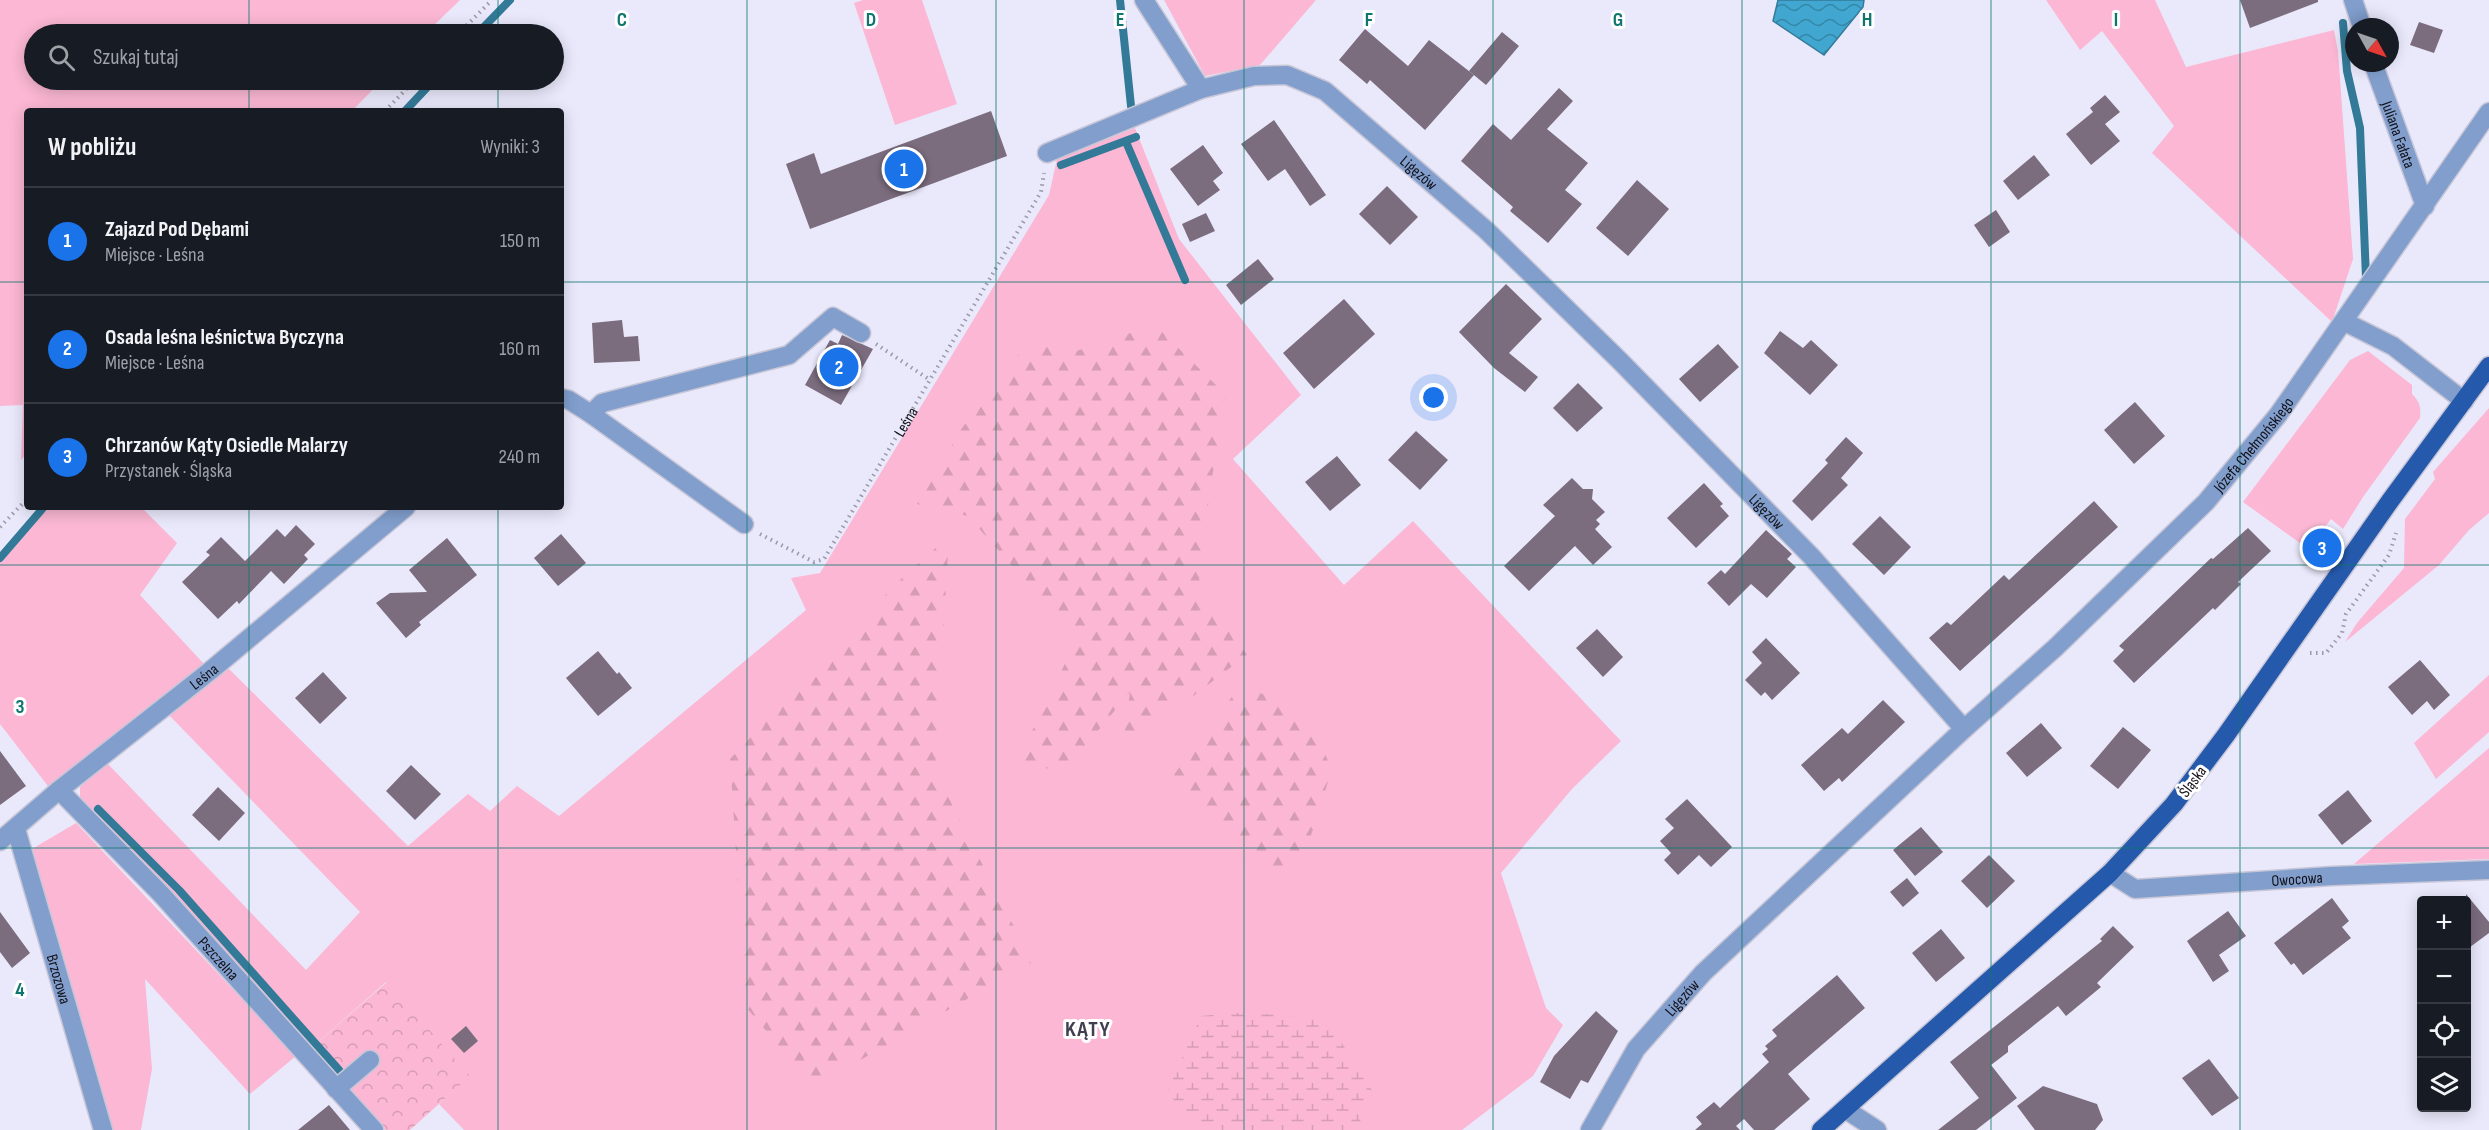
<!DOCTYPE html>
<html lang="pl">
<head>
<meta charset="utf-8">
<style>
	body { margin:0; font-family:"Sofia Sans Condensed",sans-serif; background:#242831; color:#f1f3f6 }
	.controls { position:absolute; right:18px; bottom:18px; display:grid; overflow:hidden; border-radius:6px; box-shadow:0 3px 15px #0003 }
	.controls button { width:54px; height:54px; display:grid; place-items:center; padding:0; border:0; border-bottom:2px solid #363941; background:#171b24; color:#f1f3f6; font:30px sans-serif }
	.compass { position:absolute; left:2345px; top:18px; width:54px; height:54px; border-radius:50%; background:#171b24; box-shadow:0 3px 15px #0003; rotate:130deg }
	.you { position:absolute; left:1434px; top:398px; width:21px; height:21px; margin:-15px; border:4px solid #fff; border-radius:50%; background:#1a73e8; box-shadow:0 0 0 9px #1a73e833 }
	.badge { display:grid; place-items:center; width:39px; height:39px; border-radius:50%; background:#1a73e8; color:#fff; font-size:20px; font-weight:700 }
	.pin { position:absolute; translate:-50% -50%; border:3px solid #fff; box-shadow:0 2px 6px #0006 }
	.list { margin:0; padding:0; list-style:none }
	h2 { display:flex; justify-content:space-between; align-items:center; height:78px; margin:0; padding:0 24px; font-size:26px }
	h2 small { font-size:20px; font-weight:400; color:#9ea1a6 }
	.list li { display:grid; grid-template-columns:39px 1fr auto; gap:18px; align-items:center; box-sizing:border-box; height:108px; padding:0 24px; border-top:2px solid #363941 }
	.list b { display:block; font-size:22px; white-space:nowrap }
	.list p { margin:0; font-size:20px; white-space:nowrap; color:#9ea1a6 }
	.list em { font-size:20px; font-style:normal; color:#9ea1a6 }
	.icon { flex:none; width:33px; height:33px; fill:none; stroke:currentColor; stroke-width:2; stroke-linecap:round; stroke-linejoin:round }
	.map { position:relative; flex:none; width:2489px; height:1130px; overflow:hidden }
	.search { position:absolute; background:#171b24; box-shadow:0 3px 15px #0003; left:24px; top:24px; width:540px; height:66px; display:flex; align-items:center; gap:15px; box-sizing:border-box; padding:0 21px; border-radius:33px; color:#9ea1a6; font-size:22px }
	.panel { position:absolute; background:#171b24; box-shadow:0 3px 15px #0003; left:24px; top:108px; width:540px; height:402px; border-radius:6px }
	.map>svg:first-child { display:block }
	.green { fill:#fbb7d3 }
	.forest { fill:url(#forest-firs) }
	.wetland { fill:url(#wetland-marsh) }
	.park { fill:url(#park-crowns) }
	.water { fill:url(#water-waves); stroke:#337a98; stroke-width:1.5 }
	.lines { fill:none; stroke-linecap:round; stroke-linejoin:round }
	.stream { stroke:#337a98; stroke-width:8 }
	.building { fill:#7b6c7e }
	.minor-casing { stroke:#c7c6d7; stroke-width:21 }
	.major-casing { stroke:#c7c6d7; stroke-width:21 }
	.path { stroke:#9a99a8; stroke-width:4; stroke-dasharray:1.5 4.5; stroke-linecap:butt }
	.minor { stroke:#819ecd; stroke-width:18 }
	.major { stroke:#2559ac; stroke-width:18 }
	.grid { fill:none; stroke:#0f766e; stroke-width:1.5; stroke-opacity:0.55 }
	.labels { text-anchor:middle; stroke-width:6; stroke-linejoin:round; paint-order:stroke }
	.street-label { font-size:16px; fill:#111017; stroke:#fff }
	.district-label { font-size:22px; font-weight:bold; letter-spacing:1.5px; fill:#413e51; stroke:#fff }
	.grid-label { font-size:20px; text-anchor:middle; font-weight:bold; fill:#0f766e; stroke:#fff; stroke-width:6; stroke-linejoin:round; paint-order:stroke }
</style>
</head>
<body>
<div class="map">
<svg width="2489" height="1130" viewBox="0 0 2489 1130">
	<defs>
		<pattern id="forest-firs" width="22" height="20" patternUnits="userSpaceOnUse" patternTransform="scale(1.5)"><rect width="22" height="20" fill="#fbb7d3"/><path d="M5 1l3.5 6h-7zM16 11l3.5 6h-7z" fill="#d69cb4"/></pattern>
		<pattern id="wetland-marsh" width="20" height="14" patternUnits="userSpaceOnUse" patternTransform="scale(1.5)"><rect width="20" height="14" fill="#fbb7d3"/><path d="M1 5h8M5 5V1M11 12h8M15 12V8" fill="none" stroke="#d69cb4"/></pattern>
		<pattern id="park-crowns" width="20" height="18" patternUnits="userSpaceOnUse" patternTransform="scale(1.5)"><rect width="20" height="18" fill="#fbb7d3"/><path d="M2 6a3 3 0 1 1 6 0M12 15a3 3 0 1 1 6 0" fill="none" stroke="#d69cb4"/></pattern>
		<pattern id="water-waves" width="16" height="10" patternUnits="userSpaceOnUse" patternTransform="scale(1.5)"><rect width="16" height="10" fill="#41a7d0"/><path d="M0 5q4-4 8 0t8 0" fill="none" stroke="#3587a8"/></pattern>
	</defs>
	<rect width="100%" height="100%" fill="#eae9fc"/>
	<g class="green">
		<path d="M0 0H460L425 34H34V80H382L352 111H27V453L21 460 23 405 0 406Z"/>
		<path d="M863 0H922L957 104 895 125 854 3Z"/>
		<path d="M1164 0H1316L1260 65 1205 76Z"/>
		<path d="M2046 0H2155L2186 67 2334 30 2338 51 2353 259 2332 322 2152 153 2174 126 2102 31 2080 50Z"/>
		<path d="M1135 128 1179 239 1301 395 1233 459 1344 585 1413 521 1621 741 1572 789 1501 873 1546 1008 1563 1025 1533 1076 1462 1130H464L439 1104 469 1076 386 982 309 1050 172 892 123 846 80 799V787L107 763 306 970 360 912 168 714 228 668 408 846 468 794 490 811 517 786 559 816 806 610 791 578 820 573 1049 195 1057 159Z"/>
		<path d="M2368 351 2412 385V394C2420 402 2421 407 2420 418L2363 497 2343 529 2331 519 2308 549 2243 502 2350 360Z"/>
		<path d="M2489 408V513L2469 530 2439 565 2345 642 2357 623 2404 568 2405 519 2435 479 2433 472Z"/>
		<path d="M50 507H141L177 543 140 595 204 664 51 790 0 724V557Z"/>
		<path d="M2489 675V732L2436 779 2414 743Z"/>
		<path d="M2489 748V859L2354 864Z"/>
		<path d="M76 823 296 1056 250 1094 145 979 152 1069 141 1130H113L110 1127 37 881 32 849Z"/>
	</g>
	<g class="forest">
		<path d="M1155 325 1225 394 1200 556 1199 589 1247 655 1122 750 1130 692 1063 773 1018 760 1077 639 968 516 917 504 962 428 1029 341 1067 354Z"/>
		<path d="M949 536 935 771 1032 962 813 1087 746 1007 730 759 899 581Z"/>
		<path d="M1240 686 1303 708 1332 769 1300 870 1254 866 1170 780Z"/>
	</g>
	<path class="wetland" d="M1248 1012 1327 1020 1375 1095 1355 1130H1199L1167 1092 1201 1016Z"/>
	<path class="park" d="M387 982 470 1076 410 1130H385L309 1050Z"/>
	<path class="water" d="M1778 0H1864L1863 7 1824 55 1773 21Z"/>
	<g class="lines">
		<g class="stream">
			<path d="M1120 0 1131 106"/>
			<path d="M2343 23 2347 71 2360 128 2366 278"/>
			<path d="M477 34 510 0"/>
			<path d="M405 111 434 80"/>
			<path d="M1126 142 1185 280"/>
			<path d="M1061 165 1136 137"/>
			<path d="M0 558 44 507"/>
			<path d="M98 809 179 890 339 1070"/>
		</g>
	</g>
	<g class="building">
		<path d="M2240 0H2318V2L2250 28Z"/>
		<path d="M2419 22 2443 30 2434 53 2410 45Z"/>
		<path d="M1365 29 1408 66 1429 40 1474 75 1425 130 1370 80 1367 84 1339 60Z"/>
		<path d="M1502 32 1519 46 1486 85 1469 71Z"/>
		<path d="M1559 88 1573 101 1547 129 1588 163 1565 190 1582 204 1548 243 1510 211 1513 207 1461 161 1493 124 1511 140Z"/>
		<path d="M2105 95 2120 112 2105 124 2120 141 2091 165 2066 134 2093 112 2090 108Z"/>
		<path d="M991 111 1007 156 810 229 786 164 814 153 821 174Z"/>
		<path d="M1274 120 1326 195 1310 206 1285 169 1268 181 1241 144Z"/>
		<path d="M1203 145 1223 173 1213 181 1220 190 1198 206 1170 169Z"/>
		<path d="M2034 155 2050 175 2018 200 2003 181Z"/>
		<path d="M1637 180 1669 209 1628 256 1596 228Z"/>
		<path d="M1387 186 1418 217 1390 245 1359 214Z"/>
		<path d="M1996 210 2010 232 1989 247 1974 225Z"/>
		<path d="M1206 213 1215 231 1190 242 1182 224Z"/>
		<path d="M1258 259 1274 279 1241 305 1226 285Z"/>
		<path d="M1506 284 1542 319 1509 353 1538 377 1525 392 1494 368 1459 332Z"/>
		<path d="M1344 299 1375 334 1314 389 1283 353Z"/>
		<path d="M622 320 624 337 638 336 640 361 594 363 592 323Z"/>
		<path d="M1780 331 1803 348 1811 340 1838 365 1810 395 1764 353Z"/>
		<path d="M842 335 873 349 841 405 805 385 830 340 838 344Z"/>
		<path d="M1718 344 1739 367 1700 402 1679 379Z"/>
		<path d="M1578 383 1603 408 1577 432 1553 408Z"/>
		<path d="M2135 402 2165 436 2134 464 2104 430Z"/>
		<path d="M1416 431 1448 460 1420 490 1388 460Z"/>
		<path d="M1846 437 1863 453 1841 478 1848 485 1812 521 1792 501 1828 463 1825 460Z"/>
		<path d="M1337 456 1361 485 1330 511 1305 482Z"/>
		<path d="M1572 478 1583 489H1593L1592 499 1605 512 1596 520 1600 524 1595 529 1612 547 1593 565 1575 546 1529 591 1504 566 1555 516 1543 505Z"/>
		<path d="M1704 483 1723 504 1720 506 1729 516 1696 548 1667 518Z"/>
		<path d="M2094 501 2118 527 1960 671 1929 638 1947 622 1951 625 2004 575 2009 580Z"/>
		<path d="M1880 516 1911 547 1884 575 1852 544Z"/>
		<path d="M296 525 315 544 304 555 308 559 284 584 271 571 239 604 237 601 218 619 182 582 210 555 206 552 221 537 245 561 277 529 285 537Z"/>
		<path d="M2248 528 2271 551 2238 582 2241 584 2215 610 2213 608 2134 683 2113 661 2124 650 2119 646 2211 558 2213 559Z"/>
		<path d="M1766 530 1792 554 1787 559 1796 567 1767 598 1751 584 1729 606 1707 583 1721 570 1725 574Z"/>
		<path d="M561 534 586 563 558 586 534 558Z"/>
		<path d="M447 538 477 575 419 622 421 625 406 638 376 603 390 593 427 592 409 570Z"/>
		<path d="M1597 629 1623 657 1603 677 1576 648Z"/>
		<path d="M1766 638 1800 673 1772 700 1765 692 1761 696 1745 680 1762 663 1752 652Z"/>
		<path d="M598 651 617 674 619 672 632 688 598 716 566 678Z"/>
		<path d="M2420 660 2450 695 2434 710 2427 701 2412 715 2388 687Z"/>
		<path d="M323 672 347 698 320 724 295 698Z"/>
		<path d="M1883 700 1905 722 1842 782 1839 778 1824 791 1801 765 1842 728 1848 734Z"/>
		<path d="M2041 723 2062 748 2027 777 2006 753Z"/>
		<path d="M2123 727 2151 750 2118 789 2090 766Z"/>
		<path d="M0 751 26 786 0 805Z"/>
		<path d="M411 765 441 794 415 820 386 791Z"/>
		<path d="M218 787 245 813 219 841 192 815Z"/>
		<path d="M2348 790 2372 821 2342 845 2318 815Z"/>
		<path d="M1687 799 1732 847 1711 867 1699 855 1678 875 1664 860 1671 853 1660 841 1674 828 1665 819Z"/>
		<path d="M1921 827 1943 852 1915 876 1893 850Z"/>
		<path d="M1989 855 2015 881 1987 908 1961 881Z"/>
		<path d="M1907 878 1919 893 1903 907 1890 892Z"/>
		<path d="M2466 894 2489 922V933L2466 950Z"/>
		<path d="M2332 898 2349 921 2342 927 2351 938 2303 975 2294 963 2291 965 2274 943Z"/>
		<path d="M2228 911 2246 936 2219 955 2229 971 2213 982 2187 941Z"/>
		<path d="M0 912 30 953 12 968 0 952Z"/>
		<path d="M2113 926 2134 947 2097 983 2101 987 2066 1016 2058 1006 2008 1046V1052L1991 1065 2017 1098 1976 1130H1938L1979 1098 1950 1062 2102 941 2100 939Z"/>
		<path d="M1941 929 1965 958 1936 982 1912 953Z"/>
		<path d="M1837 975 1865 1008 1788 1074 1810 1099 1774 1130H1754L1744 1119 1736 1126 1740 1130H1695L1702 1124 1696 1117 1714 1102 1720 1108 1769 1062 1762 1054 1768 1049 1765 1046 1777 1036 1772 1030Z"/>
		<path d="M1596 1011 1618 1031 1588 1083 1581 1080 1570 1099 1540 1082 1554 1056Z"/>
		<path d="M466 1026 478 1041 464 1053 451 1039Z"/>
		<path d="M2209 1059 2239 1098 2212 1116 2182 1078Z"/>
		<path d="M2043 1086 2097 1104 2103 1120 2095 1130H2035L2017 1106Z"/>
		<path d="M329 1105 350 1130H298Z"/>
	</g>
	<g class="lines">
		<defs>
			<g id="minor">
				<path d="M1144 0 1201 89"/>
				<path d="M2353 0 2362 27"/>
				<path id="s2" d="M2373 63 2425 206"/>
				<path id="s3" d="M1047 153 1201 89 1254 76 1287 75 1325 91 1486 230 1620 361 1811 556 1964 729"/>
				<path d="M2345 322 2393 346 2464 401"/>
				<path d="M561 398 569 400 591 414 744 524"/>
				<path d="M591 414 602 403 789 355 833 317 861 333"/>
				<path id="s4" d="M59 790 161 894 374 1130"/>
				<path id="s5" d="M16 829 103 1130"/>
				<path id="s6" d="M0 841 59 790 210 671 406 507"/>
				<path id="s7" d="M2110 873 2135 889 2332 876 2489 870"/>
				<path d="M336 1089 370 1060"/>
				<path d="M1845 1109 1877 1130"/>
				<path id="s8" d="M1590 1130 1636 1049 1703 973 1964 729 2055 648 2206 502 2278 415 2489 112"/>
			</g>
			<path id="major" d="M1821 1130 2110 873 2174 804 2226 735 2390 501 2489 366"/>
		</defs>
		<use href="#minor" class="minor-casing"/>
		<use href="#major" class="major-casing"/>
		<g class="path">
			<path d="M458 34 492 0"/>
			<path d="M385 111 415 80"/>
			<path d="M876 344 930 380"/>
			<path d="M0 527 27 499"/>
			<path id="s1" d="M760 534 814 562 824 559 1041 192 1044 173"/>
			<path d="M2310 653H2326L2342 633 2346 614 2389 555 2396 533"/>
		</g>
		<use href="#minor" class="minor"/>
		<use href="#major" class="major"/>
	</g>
	<path class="grid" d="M249 0V34M498 0V34M747 0V1130M996 0V1130M1244 0V1130M1493 0V1130M1742 0V1130M1991 0V1130M2240 0V1130M249 80V111M498 80V111M0 282H27M561 282H2489M249 507V1130M498 507V1130M0 565H2489M0 848H2489"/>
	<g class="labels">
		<g class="street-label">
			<text dy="6" stroke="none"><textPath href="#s2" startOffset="76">Juliana Fałata</textPath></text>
			<text dy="6" stroke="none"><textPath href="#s3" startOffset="420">Ligęzów</textPath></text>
			<text dy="6" stroke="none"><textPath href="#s1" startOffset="231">Leśna</textPath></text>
			<text dy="6" stroke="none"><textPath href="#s8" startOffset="958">Józefa Chełmońskiego</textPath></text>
			<text dy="6" stroke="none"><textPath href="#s3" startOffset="906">Ligęzów</textPath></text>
			<text dy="6" stroke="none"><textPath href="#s6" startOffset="262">Leśna</textPath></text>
			<text transform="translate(2192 781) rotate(-53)" y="6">Śląska</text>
			<text dy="6" stroke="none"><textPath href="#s7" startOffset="192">Owocowa</textPath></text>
			<text dy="6" stroke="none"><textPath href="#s4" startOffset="232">Pszczelna</textPath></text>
			<text dy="6" stroke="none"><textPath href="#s5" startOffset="156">Brzozowa</textPath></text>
			<text dy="6" stroke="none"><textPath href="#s8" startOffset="162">Ligęzów</textPath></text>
		</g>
		<g class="district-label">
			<text x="1088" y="1036">KĄTY</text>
		</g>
	</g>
	<g class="grid-label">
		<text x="622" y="26">C</text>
		<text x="871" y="26">D</text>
		<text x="1120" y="26">E</text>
		<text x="1369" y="26">F</text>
		<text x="1618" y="26">G</text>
		<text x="1867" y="26">H</text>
		<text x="2116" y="26">I</text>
		<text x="20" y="713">3</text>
		<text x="20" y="996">4</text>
	</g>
</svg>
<div class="controls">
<button>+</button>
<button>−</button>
<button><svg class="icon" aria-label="locate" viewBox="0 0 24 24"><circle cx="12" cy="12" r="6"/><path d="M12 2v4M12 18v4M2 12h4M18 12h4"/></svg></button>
<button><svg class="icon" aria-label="layers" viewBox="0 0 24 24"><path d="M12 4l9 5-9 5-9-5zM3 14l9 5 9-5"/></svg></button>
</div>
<svg class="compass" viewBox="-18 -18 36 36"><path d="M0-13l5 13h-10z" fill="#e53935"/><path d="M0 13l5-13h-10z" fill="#9ea1a6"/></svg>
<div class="you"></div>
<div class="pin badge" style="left:904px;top:169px">1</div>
<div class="pin badge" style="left:839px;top:367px">2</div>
<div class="pin badge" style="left:2322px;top:548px">3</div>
<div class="search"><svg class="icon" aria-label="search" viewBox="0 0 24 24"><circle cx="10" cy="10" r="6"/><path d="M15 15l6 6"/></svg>Szukaj tutaj</div>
<section class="panel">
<h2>W pobliżu<small>Wyniki: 3</small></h2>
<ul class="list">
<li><span class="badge">1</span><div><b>Zajazd Pod Dębami</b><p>Miejsce · Leśna</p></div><em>150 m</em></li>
<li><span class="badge">2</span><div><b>Osada leśna leśnictwa Byczyna</b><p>Miejsce · Leśna</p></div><em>160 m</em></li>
<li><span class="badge">3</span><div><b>Chrzanów Kąty Osiedle Malarzy</b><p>Przystanek · Śląska</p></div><em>240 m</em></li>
</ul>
</section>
</div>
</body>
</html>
